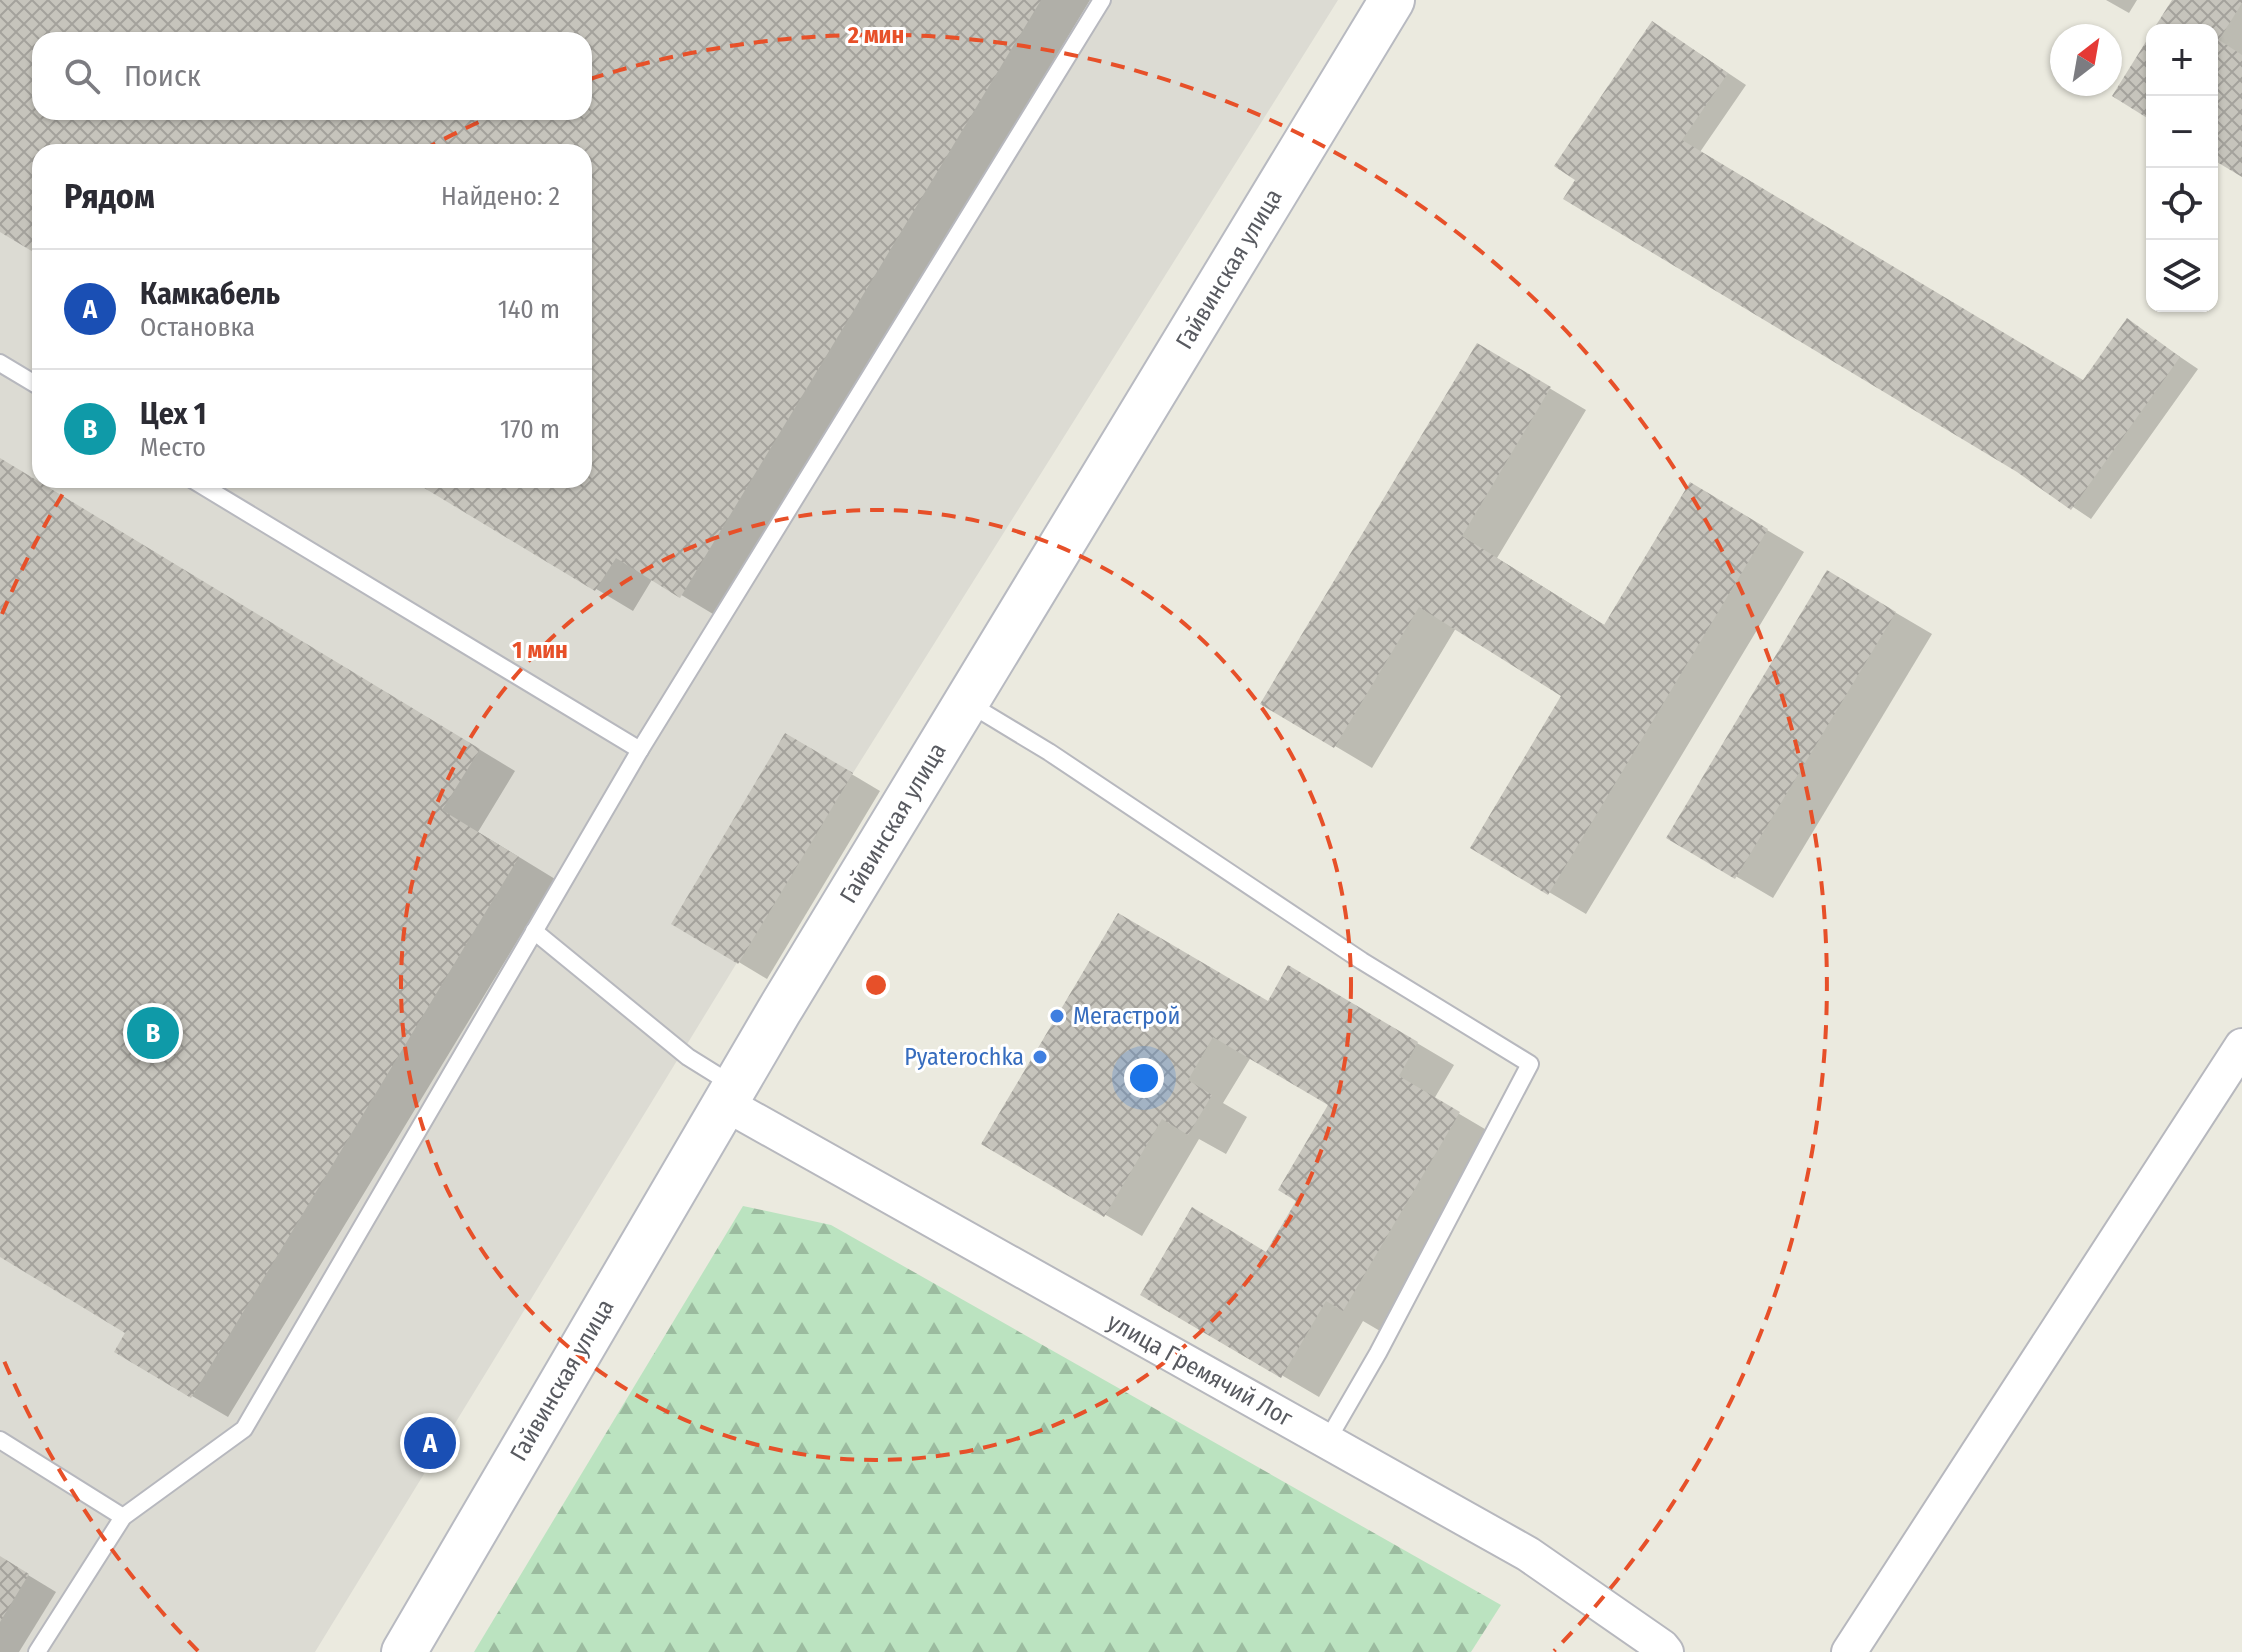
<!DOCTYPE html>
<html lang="ru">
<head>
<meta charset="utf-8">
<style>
	body { margin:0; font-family:"Fira Sans Condensed",sans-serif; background:#f7f7f7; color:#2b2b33 }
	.controls { position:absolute; right:24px; top:24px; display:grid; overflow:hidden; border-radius:16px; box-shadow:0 2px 6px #0004 }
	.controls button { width:72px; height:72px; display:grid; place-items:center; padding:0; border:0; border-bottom:2px solid #e1e1e2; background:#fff; color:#2b2b33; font:40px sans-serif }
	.compass { position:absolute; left:2050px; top:24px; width:72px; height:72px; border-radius:50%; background:#fff; box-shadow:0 2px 6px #0004; rotate:31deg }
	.you { position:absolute; left:1144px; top:1078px; width:28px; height:28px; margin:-20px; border:6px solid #fff; border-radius:50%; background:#1a73e8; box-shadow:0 0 0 12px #1a73e833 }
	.badge { display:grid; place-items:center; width:52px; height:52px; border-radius:50%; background:#0b8043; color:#fff; font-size:26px; font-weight:700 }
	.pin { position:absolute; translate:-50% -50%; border:4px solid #fff; box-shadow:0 2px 8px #0006 }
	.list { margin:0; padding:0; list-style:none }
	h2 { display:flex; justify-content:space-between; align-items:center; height:104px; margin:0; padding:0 32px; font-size:34px }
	h2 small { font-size:26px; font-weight:400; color:#7c7c81 }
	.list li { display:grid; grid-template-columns:52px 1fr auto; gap:24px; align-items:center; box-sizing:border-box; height:120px; padding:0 32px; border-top:2px solid #e1e1e2 }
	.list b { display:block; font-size:30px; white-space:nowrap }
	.list p { margin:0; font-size:26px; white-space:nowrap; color:#7c7c81 }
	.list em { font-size:26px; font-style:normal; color:#7c7c81 }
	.icon { flex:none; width:44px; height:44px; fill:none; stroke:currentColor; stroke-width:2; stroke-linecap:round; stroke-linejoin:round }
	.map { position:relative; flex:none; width:2242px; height:1652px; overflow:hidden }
	.search { position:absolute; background:#fff; box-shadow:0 2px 6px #0004; left:32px; top:32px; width:560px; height:88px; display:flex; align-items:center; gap:20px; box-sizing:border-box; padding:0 28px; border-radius:24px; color:#7c7c81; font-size:30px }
	.panel { position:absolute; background:#fff; box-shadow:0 2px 6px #0004; left:32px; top:144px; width:560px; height:344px; border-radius:24px }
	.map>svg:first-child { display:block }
	.industrial { fill:#dcdbd3; fill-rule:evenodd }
	.forest { fill:url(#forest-firs) }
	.shadow { fill:#0003; fill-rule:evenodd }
	.building { fill:url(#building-cross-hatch); fill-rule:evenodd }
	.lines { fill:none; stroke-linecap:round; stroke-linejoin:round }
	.service-casing { stroke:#b7b8be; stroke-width:20 }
	.minor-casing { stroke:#b7b8be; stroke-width:38 }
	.secondary-casing { stroke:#b8bac1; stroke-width:48 }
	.service { stroke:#fff; stroke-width:16 }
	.minor { stroke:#fff; stroke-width:34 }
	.secondary { stroke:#fff; stroke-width:44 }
	.ring { fill:none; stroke:#e75029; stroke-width:4; stroke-dasharray:14 10 }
	.shop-dot { fill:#3f7fe0; stroke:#fff; stroke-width:3 }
	.labels { text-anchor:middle; stroke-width:6; stroke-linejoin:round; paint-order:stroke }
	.street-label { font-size:24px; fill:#585a60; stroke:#fff }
	.shop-label { font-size:24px; fill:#366cbe; stroke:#fff; text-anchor:start }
	.centre { fill:#e75029; stroke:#fff; stroke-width:4 }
	.ring-label { font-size:24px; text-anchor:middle; font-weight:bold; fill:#e75029; stroke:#fff; stroke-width:6; stroke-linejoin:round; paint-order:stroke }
</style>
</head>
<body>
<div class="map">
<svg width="2242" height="1652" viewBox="0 0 2242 1652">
	<defs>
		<pattern id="forest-firs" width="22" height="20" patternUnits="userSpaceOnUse" patternTransform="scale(2)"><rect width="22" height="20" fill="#bbe3c0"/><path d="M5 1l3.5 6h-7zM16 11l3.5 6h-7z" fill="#9bbb9f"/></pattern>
		<pattern id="building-cross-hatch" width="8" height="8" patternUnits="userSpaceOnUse" patternTransform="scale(2)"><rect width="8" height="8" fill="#c6c4bc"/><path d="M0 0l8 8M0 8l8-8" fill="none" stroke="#a4a29c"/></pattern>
	</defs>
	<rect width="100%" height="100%" fill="#ebeadf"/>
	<path class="industrial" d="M0 0H1338L853 773 315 1652H0ZM40 40H584V112H40ZM40 152H584V480H40Z"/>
	<path class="forest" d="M743 1206 831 1225 1501 1605 1471 1652H474Z"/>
	<g class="shadow">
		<path d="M0 0H1090L718 617 653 578 633 611 415 480H584V152H40V254L0 229ZM40 40H584V112H40Z"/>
		<path d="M2106 0H2137L2129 13Z"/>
		<path d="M2174 0H2242V175L2212 156V30H2155Z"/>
		<path d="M1671 35 1746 85 1700 152 2083 383 2127 321 2198 369 2091 519 2018 470 1566 198Z"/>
		<path d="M1514 367 1586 410 1497 558 1606 626 1727 506 1804 552 1586 914 1473 847 1564 695 1456 628 1372 768 1263 703Z"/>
		<path d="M0 459 515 771 478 832 555 879 228 1417 192 1396 128 1332 0 1254Z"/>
		<path d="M1864 594 1932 634 1773 898 1669 837Z"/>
		<path d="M786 735 880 791 767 979 674 923Z"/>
		<path d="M1326 989 1454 1065 1434 1099 1495 1135 1380 1331 1363 1321 1319 1397 1143 1294 1267 1254 1299 1200 1331 1104 1251 1057 1223 1103 1247 1117 1226 1154 1199 1139 1142 1236 984 1144 1269 1003Z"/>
		<path d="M0 1558 56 1592 19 1652H0Z"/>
	</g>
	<g class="building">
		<path d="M0 0H1041L680 598 616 558 595 591 411 480H584V152H40V256L0 232ZM40 40H584V112H40Z"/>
		<path d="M2172 0H2242V3L2219 40 2242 55V177L2212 159V30H2153Z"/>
		<path d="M1652 21 1728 73 1682 140 2083 380 2127 318 2180 357 2071 510 2017 472 1563 199 1575 180 1554 166Z"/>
		<path d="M2152 32V121L2112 96Z"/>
		<path d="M1477 343 1551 387 1462 536 1604 625 1690 482 1768 529 1548 895 1470 848 1561 696 1419 607 1334 748 1260 704Z"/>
		<path d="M0 458 480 749 442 810 519 857 191 1398 114 1352 125 1333 0 1257Z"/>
		<path d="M1827 570 1896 612 1735 879 1666 838Z"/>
		<path d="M785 733 853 773 738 964 671 924Z"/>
		<path d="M1118 913 1268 1001 1288 965 1418 1042 1399 1076 1460 1112 1343 1311 1326 1301 1281 1378 1140 1295 1192 1207 1266 1252 1296 1201 1278 1190 1328 1105 1213 1037 1188 1080 1212 1095 1188 1135 1162 1119 1104 1217 981 1144Z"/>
		<path d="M0 1556 29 1574 0 1622Z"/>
	</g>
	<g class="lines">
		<defs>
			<g id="service">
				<path d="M0 363 40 387"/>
				<path d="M193 480 640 750"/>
				<path d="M968 703 1049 752 1362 961 1530 1064 1378 1353 1327 1441"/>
				<path d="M534 931 688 1057 733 1085"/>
				<path d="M0 1440 123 1517"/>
				<path d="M37 1652 123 1517 244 1429 640 750 1102 0"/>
			</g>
			<g id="minor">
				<path d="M724 1103 1528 1554 1662 1647 1666 1652"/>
				<path d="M1849 1652 2242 1046"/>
			</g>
			<path id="secondary" d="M404 1652 779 1011 1392 0"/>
		</defs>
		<use href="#service" class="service-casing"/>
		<use href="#minor" class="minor-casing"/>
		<use href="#secondary" class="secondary-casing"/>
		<use href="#service" class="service"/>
		<use href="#minor" class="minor"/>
		<use href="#secondary" class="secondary"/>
	</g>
	<g class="ring">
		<circle cx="876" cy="985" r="475"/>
		<path d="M198 1651A950 950 0 0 1 2 1356M2 614A950 950 0 0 1 70 482M423 150A950 950 0 0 1 497 114M590 79A950 950 0 0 1 1554 1651"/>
	</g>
	<g class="shop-dot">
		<circle cx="1057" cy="1016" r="8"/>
		<circle cx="1040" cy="1057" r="8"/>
	</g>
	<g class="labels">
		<g class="street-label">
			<text transform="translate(1229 269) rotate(-59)" y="8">Гайвинская улица</text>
			<text transform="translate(893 823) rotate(-59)" y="8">Гайвинская улица</text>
			<text transform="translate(1200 1370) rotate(29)" y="8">улица Гремячий Лог</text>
			<text transform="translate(562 1380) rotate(-60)" y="8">Гайвинская улица</text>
		</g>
		<g class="shop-label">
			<text x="1073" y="1024">Мегастрой</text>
			<text x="1024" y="1065" text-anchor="end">Pyaterochka</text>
		</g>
	</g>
	<circle cx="876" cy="985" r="12" class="centre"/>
	<g class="ring-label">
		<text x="876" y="43">2 мин</text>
		<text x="540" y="658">1 мин</text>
	</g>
</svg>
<div class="controls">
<button>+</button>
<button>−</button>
<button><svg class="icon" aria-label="locate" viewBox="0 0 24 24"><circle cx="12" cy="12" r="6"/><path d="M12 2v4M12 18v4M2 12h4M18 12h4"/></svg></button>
<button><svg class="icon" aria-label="layers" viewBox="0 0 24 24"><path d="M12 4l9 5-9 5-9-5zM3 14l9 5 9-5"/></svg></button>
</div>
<svg class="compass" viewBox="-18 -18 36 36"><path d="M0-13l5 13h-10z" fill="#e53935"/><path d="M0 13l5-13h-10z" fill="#7c7c81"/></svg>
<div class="you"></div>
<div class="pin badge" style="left:430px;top:1443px;background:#1a4fb4">A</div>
<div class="pin badge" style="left:153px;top:1033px;background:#0f9aa8">B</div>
<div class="search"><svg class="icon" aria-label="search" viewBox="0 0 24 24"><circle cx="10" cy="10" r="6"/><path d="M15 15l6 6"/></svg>Поиск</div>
<section class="panel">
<h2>Рядом<small>Найдено: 2</small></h2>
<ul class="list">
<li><span class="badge" style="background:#1a4fb4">A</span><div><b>Камкабель</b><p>Остановка</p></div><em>140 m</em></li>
<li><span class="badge" style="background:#0f9aa8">B</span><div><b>Цех 1</b><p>Место</p></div><em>170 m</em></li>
</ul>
</section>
</div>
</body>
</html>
